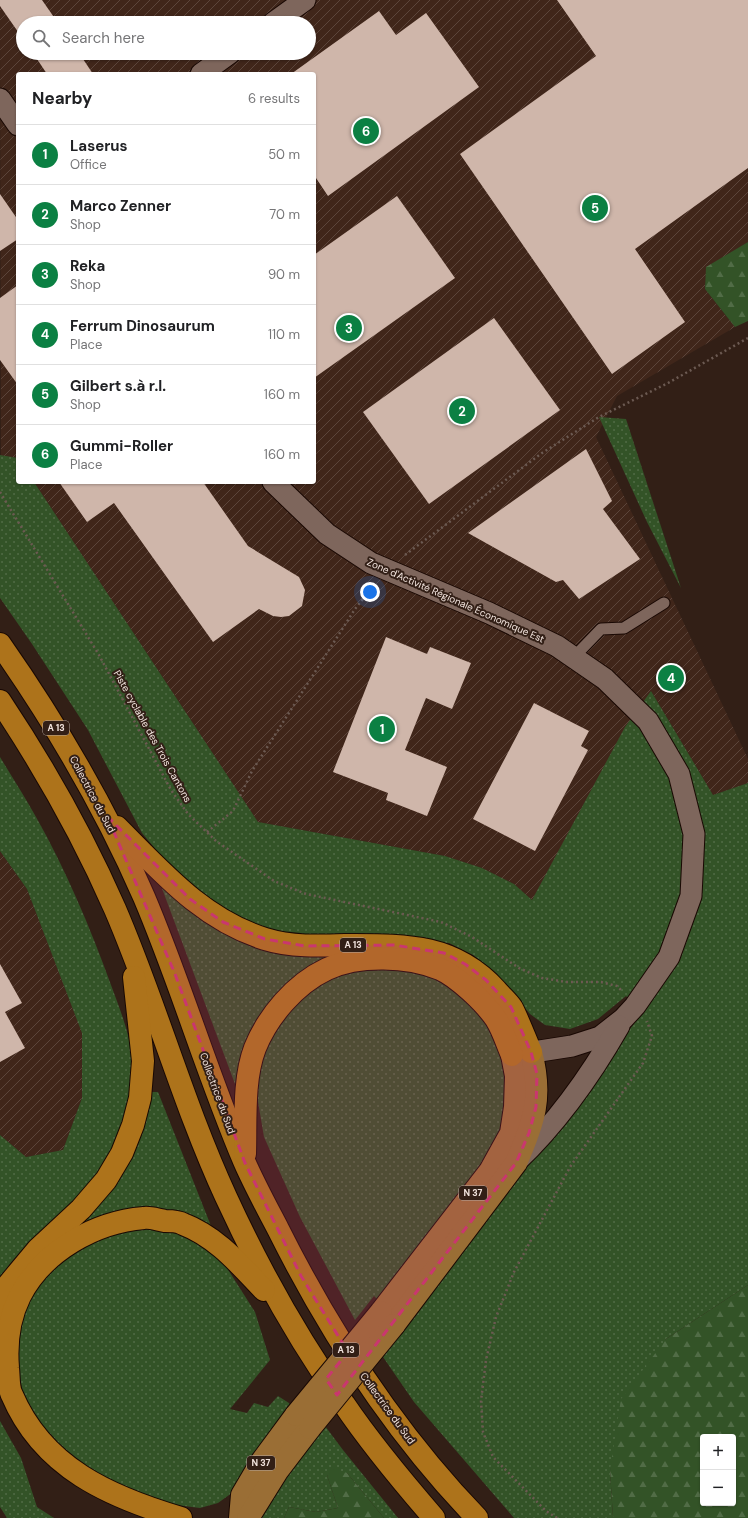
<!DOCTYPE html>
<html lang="en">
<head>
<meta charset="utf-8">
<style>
	body { margin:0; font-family:"DM Sans",sans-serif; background:#f2f2f2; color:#202124 }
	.controls { position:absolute; right:12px; bottom:12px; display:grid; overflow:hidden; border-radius:4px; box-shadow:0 1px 3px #0004 }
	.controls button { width:36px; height:36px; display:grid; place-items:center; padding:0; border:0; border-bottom:1px solid #e0e0e0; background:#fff; color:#202124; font:20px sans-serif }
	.you { position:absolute; left:370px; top:592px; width:14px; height:14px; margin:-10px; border:3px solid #fff; border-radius:50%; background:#1a73e8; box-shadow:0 0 0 6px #1a73e833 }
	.badge { display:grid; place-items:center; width:26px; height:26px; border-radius:50%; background:#0b8043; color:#fff; font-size:13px; font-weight:700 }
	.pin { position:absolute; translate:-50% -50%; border:2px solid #fff; box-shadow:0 1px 4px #0006 }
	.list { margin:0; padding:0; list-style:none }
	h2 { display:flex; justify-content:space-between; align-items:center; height:52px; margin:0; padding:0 16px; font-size:17px }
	h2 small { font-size:13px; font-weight:400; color:#757577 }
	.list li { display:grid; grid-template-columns:26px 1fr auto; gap:12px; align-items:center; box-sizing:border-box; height:60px; padding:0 16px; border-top:1px solid #e0e0e0 }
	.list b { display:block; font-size:15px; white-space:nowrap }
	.list p { margin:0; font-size:13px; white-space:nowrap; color:#757577 }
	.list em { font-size:13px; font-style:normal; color:#757577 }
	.icon { flex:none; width:22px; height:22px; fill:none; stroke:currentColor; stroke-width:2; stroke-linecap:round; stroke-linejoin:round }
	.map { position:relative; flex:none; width:748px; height:1518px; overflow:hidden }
	.search { position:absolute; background:#fff; box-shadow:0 1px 3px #0004; left:16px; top:16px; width:300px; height:44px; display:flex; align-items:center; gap:10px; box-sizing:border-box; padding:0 14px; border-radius:22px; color:#757577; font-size:15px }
	.panel { position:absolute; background:#fff; box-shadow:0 1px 3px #0004; left:16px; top:72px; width:300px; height:412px; border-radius:4px }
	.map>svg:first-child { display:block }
	.industrial { fill:url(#industrial-furrows); fill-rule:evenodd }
	.grass { fill:url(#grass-dots) }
	.forest { fill:url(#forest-firs); fill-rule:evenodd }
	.building { fill:#cfb6aa }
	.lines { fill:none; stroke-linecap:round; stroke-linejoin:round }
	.lane-casing { stroke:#190803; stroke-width:13 }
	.street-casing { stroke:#190803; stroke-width:23 }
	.primary-casing { stroke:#190803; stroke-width:24 }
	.highway-casing { stroke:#190803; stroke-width:24 }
	.path { stroke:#6c5a52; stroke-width:2.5; stroke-dasharray:2 3; stroke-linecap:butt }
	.lane { stroke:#7e665c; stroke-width:11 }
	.street { stroke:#7e665c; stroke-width:21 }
	.primary { stroke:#9a6e35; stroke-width:22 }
	.highway { stroke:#ad731b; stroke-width:22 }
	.primary-bridge-casing { stroke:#190803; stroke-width:24; stroke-linecap:butt }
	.primary-bridge { stroke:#9a6e35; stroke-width:22 }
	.marked { fill:#c9376f; fill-opacity:0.2; stroke:#c9376f; stroke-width:3; stroke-dasharray:8 5; stroke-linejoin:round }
	.labels { text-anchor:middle; stroke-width:4; stroke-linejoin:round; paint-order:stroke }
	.shield { fill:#321f16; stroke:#b8a9a2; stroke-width:1 }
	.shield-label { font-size:9px; font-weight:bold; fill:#f2e4de }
	.street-label { font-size:10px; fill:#f2e4de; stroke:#321f16 }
</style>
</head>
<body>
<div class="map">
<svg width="748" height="1518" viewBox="0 0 748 1518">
	<defs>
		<pattern id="industrial-furrows" width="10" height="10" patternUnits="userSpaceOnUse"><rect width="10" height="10" fill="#40261a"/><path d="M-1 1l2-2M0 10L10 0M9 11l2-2" fill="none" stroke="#5c453b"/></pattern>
		<pattern id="grass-dots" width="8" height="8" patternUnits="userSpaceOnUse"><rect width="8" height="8" fill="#335327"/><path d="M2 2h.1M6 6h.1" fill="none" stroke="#516c46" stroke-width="1.8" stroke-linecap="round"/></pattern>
		<pattern id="forest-firs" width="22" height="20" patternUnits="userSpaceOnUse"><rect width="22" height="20" fill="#335327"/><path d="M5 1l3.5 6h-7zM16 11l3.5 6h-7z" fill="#516c46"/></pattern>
	</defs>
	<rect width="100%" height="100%" fill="#321f16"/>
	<g class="industrial">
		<path d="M0 0H748V242L707 267 705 289 735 327 617 396 596 437 748 759V783L713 795 651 691 532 900 514 884 482 868 445 856 258 822 34 482H314V74H18V458L1 457ZM23 23H309V53H23Z"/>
		<path d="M0 851 27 889 82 1032V1098L63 1150 26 1157 0 1135Z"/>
	</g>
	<g class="grass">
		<path d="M599 417 626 419 681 588 647 522Z"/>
		<path d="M0 455 18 458V482H34L258 822 445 856 482 868 514 884 532 900 625 727 651 691 713 795 748 783V1285L666 1339 610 1470 613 1518H514L414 1402 383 1357 642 1013 626 996 598 1019 570 1029 545 1025 530 1014 495 972 473 955 449 943 308 938 269 931 227 914 172 869 142 833 88 730 32 644 0 598Z"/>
		<path d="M0 757C12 777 25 797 36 817 66 870 90 927 111 985 121 1012 132 1039 133 1069 133 1098 125 1130 110 1156 82 1205 30 1231 0 1278V1135L26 1157 63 1150 82 1098V1033L27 889 0 851Z"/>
		<path d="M157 875 202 916 359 952 311 969 238 1092Z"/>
		<path d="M399 966 436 974 475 1005 506 1056 505 1131 486 1167 379 1301 374 1296 355 1320 300 1217 264 1137 256 1090 262 1052 277 1021 330 975 362 967Z"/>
		<path d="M149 1092H158L211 1226 184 1217 77 1228Z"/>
		<path d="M146 1225 181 1231 211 1249 227 1268 255 1312 270 1360 230 1409 247 1413 254 1403 268 1407 278 1396 289 1403 291 1407 236 1490 218 1503 200 1508 168 1504 114 1485 81 1467 45 1432 24 1397 19 1375 18 1323 31 1294 48 1271 75 1248 109 1230Z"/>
		<path d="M0 1421 21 1458 37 1507 54 1518H7L0 1507Z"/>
		<path d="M322 1422 343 1450 398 1518H384L347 1473 327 1475 338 1508 316 1512 289 1507 284 1518H258Z"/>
	</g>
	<g class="forest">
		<path d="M748 242V321L735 327 705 289 706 267Z"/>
		<path d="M748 1285V1518H613L610 1470 621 1399 666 1339ZM703 1437H733V1503H703Z"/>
		<path d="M333 1468 347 1473 384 1518H284L289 1507 316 1512 338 1508 327 1475Z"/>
	</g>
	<g class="building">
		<path d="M0 0H42L58 23H23V39L0 6Z"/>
		<path d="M557 0H748V168L635 249 685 322 612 374 460 154 596 56Z"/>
		<path d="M379 11 396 35 426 13 479 87 328 196 314 175V74H291Z"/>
		<path d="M33 53H79L93 74H47Z"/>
		<path d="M0 194 18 220V239L0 251Z"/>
		<path d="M397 196 455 278 314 378V255Z"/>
		<path d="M18 285V385L0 360V298Z"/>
		<path d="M494 318 560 410 429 504 363 412Z"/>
		<path d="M586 449 612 501 603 509 640 559 579 599 563 580 556 582 468 533Z"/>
		<path d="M59 482H203L248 546 299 577 305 590 302 606 289 616 281 617 273 616 259 609 213 642 114 503 87 522Z"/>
		<path d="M386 637 427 654 430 647 471 663 452 709 426 698 405 750 447 767 427 816 386 800 388 793 333 772Z"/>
		<path d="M534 703 589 731 581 746 588 750 535 851 473 819Z"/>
		<path d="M0 964 22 1003 5 1012 25 1048 0 1062Z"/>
	</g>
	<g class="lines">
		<defs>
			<path id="lane" d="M574 657 601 629 624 628 664 603"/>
			<g id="street">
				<path d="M273 23 305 0"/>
				<path d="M201 74 230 53"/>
				<path d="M0 99 18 125"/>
				<path d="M273 482 327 534 371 563 489 613 557 646 605 679 648 721 679 774 694 834 691 896 669 957 635 1006 623 1019 600 1037 572 1046 514 1055"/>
				<path d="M516 1162C557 1123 591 1075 619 1026"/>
			</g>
			<g id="primary">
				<path d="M381 1312 490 1171 511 1133 515 1107 516 1076 512 1055"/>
				<path d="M394 1325 516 1163C534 1122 543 1097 531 1052"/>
				<path d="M240 1518 242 1495 262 1461 296 1415"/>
				<path d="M248 1518 278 1470 310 1428"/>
			</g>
			<g id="highway">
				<path d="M0 644C56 724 105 807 144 897 181 984 207 1074 244 1161 254 1184 266 1206 278 1229 330 1333 395 1433 477 1518"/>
				<path d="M0 701C44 767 83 836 115 909 156 1004 183 1104 226 1197 259 1269 298 1339 344 1404 371 1444 402 1481 434 1518"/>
				<path d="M117 827C162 872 202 919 265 939 291 947 319 946 345 945 404 945 453 943 496 990 501 996 508 1002 512 1008 519 1022 525 1038 531 1052"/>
				<path d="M245 1154C246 1121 243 1079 255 1048 268 1016 295 984 327 969 359 954 408 956 440 969 458 977 485 1003 496 1019 503 1030 507 1044 512 1055"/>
				<path d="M0 1309 8 1285 38 1249 81 1209 106 1180 122 1153 133 1125 140 1098 143 1061 134 977"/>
				<path d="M181 1518C110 1497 43 1468 12 1395 8 1388 9 1376 8 1368 6 1343 9 1318 20 1296 43 1251 95 1222 144 1218 150 1217 158 1220 165 1221 171 1221 178 1221 183 1224 217 1237 240 1265 264 1290"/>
			</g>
		</defs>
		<use href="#lane" class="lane-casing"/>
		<use href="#street" class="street-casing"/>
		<use href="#primary" class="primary-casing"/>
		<use href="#highway" class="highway-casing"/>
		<g class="path">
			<path d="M0 492 99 655 171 790 188 814 216 841 274 881 306 894 441 922 472 937 519 968 542 978 566 982H601L617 986 622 991"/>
			<path d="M405 555 542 453 599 417 668 383 748 338"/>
			<path d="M207 832 233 811 252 771 355 609 374 585"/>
			<path d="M557 1518 546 1511 493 1457 483 1432 481 1401 486 1360 496 1317 514 1272 570 1167 643 1063 652 1036 647 1021"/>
		</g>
		<use href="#lane" class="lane"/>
		<use href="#street" class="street"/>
		<use href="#primary" class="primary"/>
		<use href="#highway" class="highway"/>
		<defs>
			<g id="primary-bridge">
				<path d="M296 1415 381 1312"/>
				<path d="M310 1428 394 1325"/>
			</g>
		</defs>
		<use href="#primary-bridge" class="primary-bridge-casing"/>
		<use href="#primary-bridge" class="primary-bridge"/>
	</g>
	<path class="marked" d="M107 816 190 899 223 922 265 939 305 946 394 945 444 953 465 964 486 980 511 1007 531 1052 537 1074 536 1107 529 1133 516 1163 337 1395 326 1379 348 1352 301 1276 245 1163 175 974Z"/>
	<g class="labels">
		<g class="shield">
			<rect x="43" y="721" width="26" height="14" rx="3"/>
			<rect x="340" y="938" width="26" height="14" rx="3"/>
			<rect x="459" y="1186" width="28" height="14" rx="3"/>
			<rect x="333" y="1343" width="26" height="14" rx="3"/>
			<rect x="247" y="1456" width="28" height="14" rx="3"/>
		</g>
		<g class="shield-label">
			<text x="56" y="731">A 13</text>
			<text x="353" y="948">A 13</text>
			<text x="473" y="1196">N 37</text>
			<text x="346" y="1353">A 13</text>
			<text x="261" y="1466">N 37</text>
		</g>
		<g class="street-label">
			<text transform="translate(456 600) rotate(24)" y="4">Zone d'Activité Régionale Économique Est</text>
			<text transform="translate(153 736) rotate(61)" y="4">Piste cyclable des Trois Cantons</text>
			<text transform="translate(93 794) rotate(62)" y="4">Collectrice du Sud</text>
			<text transform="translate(218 1093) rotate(70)" y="4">Collectrice du Sud</text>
			<text transform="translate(388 1408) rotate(54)" y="4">Collectrice du Sud</text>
		</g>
	</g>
</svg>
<div class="controls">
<button>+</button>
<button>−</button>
</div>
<div class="you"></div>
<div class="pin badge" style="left:382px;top:729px">1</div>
<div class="pin badge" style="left:462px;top:411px">2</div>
<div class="pin badge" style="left:349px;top:328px">3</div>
<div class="pin badge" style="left:671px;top:678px">4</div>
<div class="pin badge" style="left:595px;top:208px">5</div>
<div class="pin badge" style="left:366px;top:131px">6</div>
<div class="search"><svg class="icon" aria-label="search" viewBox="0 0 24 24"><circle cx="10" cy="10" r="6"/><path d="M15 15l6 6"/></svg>Search here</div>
<section class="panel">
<h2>Nearby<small>6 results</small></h2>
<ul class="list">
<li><span class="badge">1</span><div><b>Laserus</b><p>Office</p></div><em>50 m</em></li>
<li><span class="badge">2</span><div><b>Marco Zenner</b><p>Shop</p></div><em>70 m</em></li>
<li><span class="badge">3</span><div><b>Reka</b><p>Shop</p></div><em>90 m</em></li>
<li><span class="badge">4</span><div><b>Ferrum Dinosaurum</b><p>Place</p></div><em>110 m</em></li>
<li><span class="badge">5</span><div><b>Gilbert s.à r.l.</b><p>Shop</p></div><em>160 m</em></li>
<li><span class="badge">6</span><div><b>Gummi-Roller</b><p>Place</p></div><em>160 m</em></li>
</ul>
</section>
</div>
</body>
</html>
